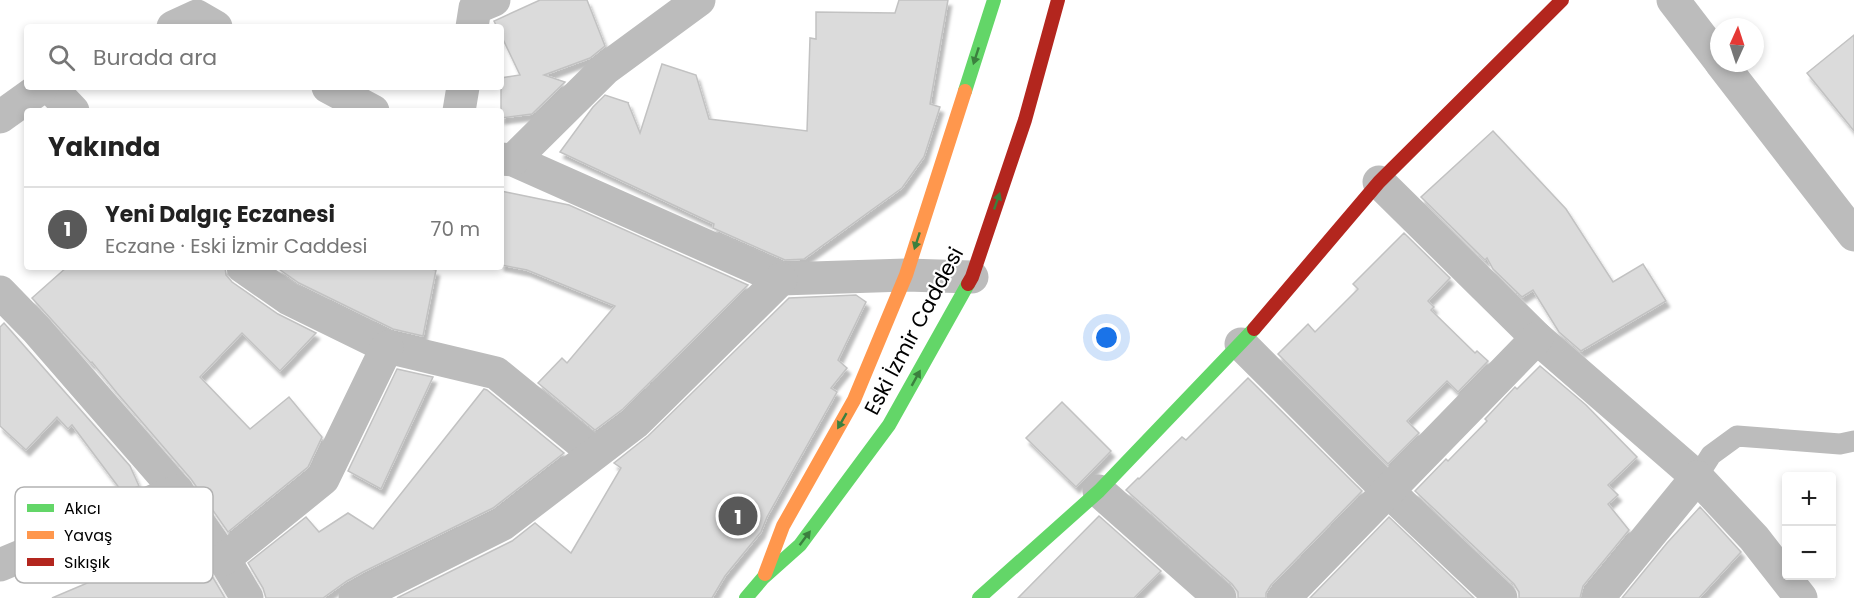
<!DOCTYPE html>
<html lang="tr">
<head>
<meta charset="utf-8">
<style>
	body { margin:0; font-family:Poppins,sans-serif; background:#f2f2f2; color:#222 }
	.controls { position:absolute; right:18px; bottom:18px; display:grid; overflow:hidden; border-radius:6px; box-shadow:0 3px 9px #0003 }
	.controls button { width:54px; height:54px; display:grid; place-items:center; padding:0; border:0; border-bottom:2px solid #e0e0e0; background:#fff; color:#222; font:30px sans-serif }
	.compass { position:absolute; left:1710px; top:18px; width:54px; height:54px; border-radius:50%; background:#fff; box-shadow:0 3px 9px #0003; rotate:3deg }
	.you { position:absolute; left:1107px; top:338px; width:21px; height:21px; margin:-15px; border:4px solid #fff; border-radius:50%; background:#1a73e8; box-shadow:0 0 0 9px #1a73e833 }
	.badge { display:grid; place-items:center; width:39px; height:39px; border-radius:50%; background:#595959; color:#fff; font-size:20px; font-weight:700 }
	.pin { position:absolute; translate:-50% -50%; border:3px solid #fff; box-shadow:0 2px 6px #0006 }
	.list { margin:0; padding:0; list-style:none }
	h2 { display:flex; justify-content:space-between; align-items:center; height:78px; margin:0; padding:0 24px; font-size:26px }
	h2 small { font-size:20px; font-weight:400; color:#767676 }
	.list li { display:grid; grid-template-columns:39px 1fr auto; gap:18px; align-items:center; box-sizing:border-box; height:84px; padding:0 24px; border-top:2px solid #e0e0e0 }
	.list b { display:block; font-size:22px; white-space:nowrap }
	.list p { margin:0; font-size:20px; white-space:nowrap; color:#767676 }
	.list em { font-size:20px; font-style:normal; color:#767676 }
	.icon { flex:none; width:33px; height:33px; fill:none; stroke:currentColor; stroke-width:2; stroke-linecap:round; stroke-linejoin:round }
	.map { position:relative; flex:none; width:1854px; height:598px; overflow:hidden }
	.search { position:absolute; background:#fff; box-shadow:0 3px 9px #0003; left:24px; top:24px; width:480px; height:66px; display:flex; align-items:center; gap:15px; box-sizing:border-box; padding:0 21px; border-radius:6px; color:#767676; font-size:22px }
	.panel { position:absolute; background:#fff; box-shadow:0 3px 9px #0003; left:24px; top:108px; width:480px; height:162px; border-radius:6px }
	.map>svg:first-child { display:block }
	.building { fill:#dbdbdb; stroke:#c2c2c2; stroke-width:1.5; filter:url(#shadow) }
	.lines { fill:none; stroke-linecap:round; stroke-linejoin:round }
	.lane { stroke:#bcbcbc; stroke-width:21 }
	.street { stroke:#bcbcbc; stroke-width:33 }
	.fast { stroke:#63d668; stroke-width:14 }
	.slow { stroke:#ff974d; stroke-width:14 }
	.jam { stroke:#b3261e; stroke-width:14 }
	.oneway { fill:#3b803e }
	.labels { text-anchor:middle; stroke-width:4.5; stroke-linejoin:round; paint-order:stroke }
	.street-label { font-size:21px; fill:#000; stroke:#fff }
	.key { fill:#fff; stroke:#b2b2b2; stroke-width:1.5 }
	.key-label { font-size:16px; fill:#000 }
</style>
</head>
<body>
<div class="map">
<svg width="1854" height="598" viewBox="0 0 1854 598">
	<defs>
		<filter id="shadow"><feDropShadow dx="3.5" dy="6" stdDeviation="1.5" flood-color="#0004"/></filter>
	</defs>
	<rect width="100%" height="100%" fill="#fff"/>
	<g class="building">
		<path d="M540 0H587L605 46 590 58 544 75 565 82 532 114 501 118V78L520 75 501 35V27H497L494 21Z"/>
		<path d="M899 0H948L930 104 940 107 924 157 902 188 804 259H806L785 260 713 228 714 224 560 152 593 107 605 95 629 103H628L640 133 662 64 696 75 709 119 807 131 810 38 816 39V12L895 13Z"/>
		<path d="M1854 35V131L1807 73Z"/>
		<path d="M1493 131 1566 209 1613 282 1643 264 1666 301 1581 351 1559 332 1533 290 1522 297 1493 269 1487 258 1485 260 1421 197Z"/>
		<path d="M501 191 569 205 748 285 623 409 595 430 538 383 562 358 567 363 615 306 527 270 501 265Z"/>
		<path d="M1404 233 1450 278 1428 301 1434 307 1431 310 1475 353 1477 351 1488 361 1458 392 1447 381 1407 421 1419 433 1388 464 1278 354 1308 324 1315 332 1358 289 1353 284Z"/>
		<path d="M67 267H225L226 275 232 282 278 314 316 333 280 371 242 333 200 377 250 429 289 397 322 437 308 467 228 532 191 479 117 393 92 362 91 363 32 298Z"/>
		<path d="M276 267H421L436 270 423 336 393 329 299 283Z"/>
		<path d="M856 295 866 302 838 360 847 368 831 388 837 392 767 517 761 532 725 576 712 598H397L512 541 535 523 571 553 621 468 614 463 648 436 789 298Z"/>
		<path d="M4 323 130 466 139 486 123 493 72 425 68 429 57 417 26 450 0 426V327Z"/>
		<path d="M1540 366 1586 405 1637 457 1608 485 1618 495 1608 504 1629 530 1583 586 1580 598H1519V592L1514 584 1415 491 1446 459 1448 461 1487 421 1485 419 1515 387 1517 389Z"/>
		<path d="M397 369 433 377 381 489 348 471Z"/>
		<path d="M1248 378 1362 491 1271 585 1266 593V598H1238V592L1232 584 1126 490 1138 478 1139 479 1182 437 1186 440Z"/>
		<path d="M484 389 487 390 564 453 493 508 363 572 347 581 323 598H266L263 588 248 563 306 517 319 532 348 513 373 529Z"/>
		<path d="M1062 402 1111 451 1076 487 1026 438Z"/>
		<path d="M1700 507 1741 552 1699 598H1622L1667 543Z"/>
		<path d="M1099 516 1161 571 1134 598H1018Z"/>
		<path d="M1389 517 1474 598H1310Z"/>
		<path d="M154 521 178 575 205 564 225 598H52L139 561 127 532Z"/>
	</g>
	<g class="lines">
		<path class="lane" d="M1697 477 1711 455 1737 436 1840 444 1854 441"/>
		<g class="street">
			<path d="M1673 0 1719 60"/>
			<path d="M173 27 197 16 216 27"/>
			<path d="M472 27 475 8 494 0"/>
			<path d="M1721 63 1854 235"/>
			<path d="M50 87 73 111"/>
			<path d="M328 87 373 111"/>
			<path d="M459 111 463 87"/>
			<path d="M0 117 42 87"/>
			<path d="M501 159 513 160 781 279 906 275 972 277"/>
			<path d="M513 160 605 69 699 0"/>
			<path d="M1379 182 1537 338 1697 477 1754 538 1801 598"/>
			<path d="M243 267 289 299 387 347 496 373 594 453"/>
			<path d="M0 292 36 329 177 491 224 559 247 598"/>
			<path d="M1241 344 1388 491 1501 598"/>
			<path d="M1099 491 1220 598"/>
			<path d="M224 559 323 479 387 347"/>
			<path d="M0 565 177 491"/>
			<path d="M355 598 503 524 635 423 781 279"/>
			<path d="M1284 598 1537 338"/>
			<path d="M1598 598 1697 477"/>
		</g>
		<g class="fast">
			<path d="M965 91 994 0"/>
			<path d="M746 598 763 578 800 545 889 425 968 284"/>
			<path d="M979 598 1099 491 1254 329"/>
		</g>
		<path class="slow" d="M765 574 783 526 854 400 906 275 965 91"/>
		<g class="jam">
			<path d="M968 284 972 277 1025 120 1058 0"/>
			<path d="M1254 329 1379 182 1562 0"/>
		</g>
	</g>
	<defs><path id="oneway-solid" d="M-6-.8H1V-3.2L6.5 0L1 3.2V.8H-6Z" transform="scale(1.5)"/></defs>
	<g class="oneway">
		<use href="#oneway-solid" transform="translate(976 56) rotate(108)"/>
		<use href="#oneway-solid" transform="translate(997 201) rotate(-71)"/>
		<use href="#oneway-solid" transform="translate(917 241) rotate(108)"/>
		<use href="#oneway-solid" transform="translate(916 378) rotate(-61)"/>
		<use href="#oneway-solid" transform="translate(842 421) rotate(120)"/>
		<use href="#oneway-solid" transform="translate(805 538) rotate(-53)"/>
	</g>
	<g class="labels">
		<g class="street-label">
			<text transform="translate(914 331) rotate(-62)" y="7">Eski İzmir Caddesi</text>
		</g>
	</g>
	<rect x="15" y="487" width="198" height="96" rx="9" class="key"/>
	<rect x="27" y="504" width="27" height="8" fill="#63d668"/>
	<rect x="27" y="531" width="27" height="8" fill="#ff974d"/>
	<rect x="27" y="558" width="27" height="8" fill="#b3261e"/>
	<g class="key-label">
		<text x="64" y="514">Akıcı</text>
		<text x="64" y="541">Yavaş</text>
		<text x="64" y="568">Sıkışık</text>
	</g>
</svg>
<div class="controls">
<button>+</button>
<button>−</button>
</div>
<svg class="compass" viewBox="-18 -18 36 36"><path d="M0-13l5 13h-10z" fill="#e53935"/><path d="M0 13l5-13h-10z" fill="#767676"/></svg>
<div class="you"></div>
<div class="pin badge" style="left:738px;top:516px">1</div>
<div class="search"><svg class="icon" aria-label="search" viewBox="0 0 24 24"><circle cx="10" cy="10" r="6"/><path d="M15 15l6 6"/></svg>Burada ara</div>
<section class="panel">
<h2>Yakında<small></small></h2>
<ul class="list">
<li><span class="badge">1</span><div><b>Yeni Dalgıç Eczanesi</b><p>Eczane · Eski İzmir Caddesi</p></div><em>70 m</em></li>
</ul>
</section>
</div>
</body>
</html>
